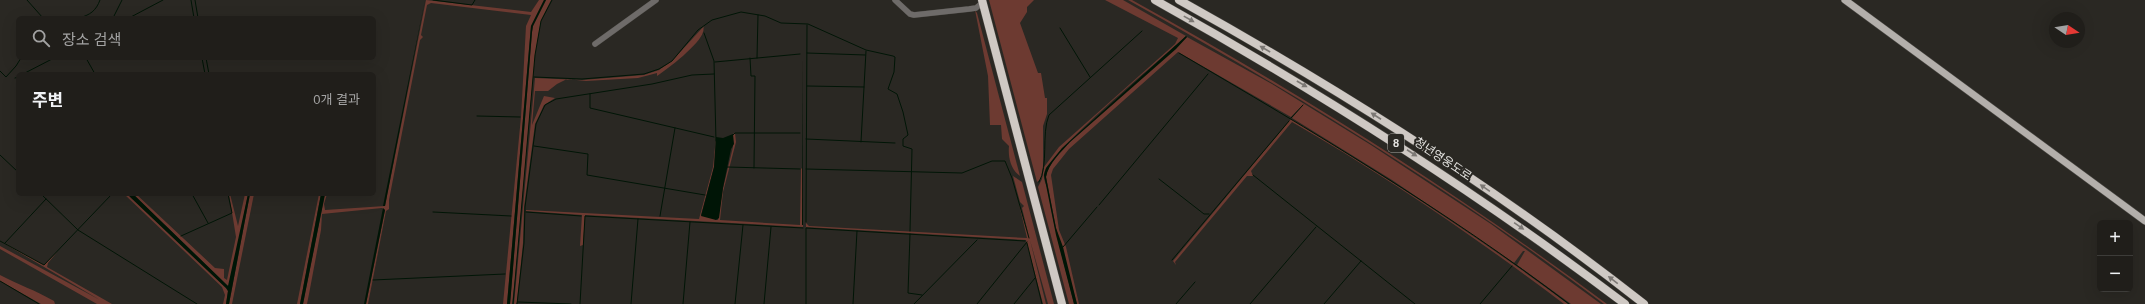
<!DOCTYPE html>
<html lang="ko">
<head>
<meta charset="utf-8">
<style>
	body { margin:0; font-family:Helvetica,"Noto Sans KR",sans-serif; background:#282723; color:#f1f3f6 }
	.controls { position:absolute; right:12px; bottom:12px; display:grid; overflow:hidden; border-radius:6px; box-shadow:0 4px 16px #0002 }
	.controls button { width:36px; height:36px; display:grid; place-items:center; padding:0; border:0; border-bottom:1px solid #3d3c39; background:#201e1a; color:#f1f3f6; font:20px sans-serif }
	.compass { position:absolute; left:2049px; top:12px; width:36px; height:36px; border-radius:50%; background:#201e1a; box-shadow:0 4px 16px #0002; rotate:102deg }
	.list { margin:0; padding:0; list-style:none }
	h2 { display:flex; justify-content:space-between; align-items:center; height:52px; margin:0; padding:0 16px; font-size:17px }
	h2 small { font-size:13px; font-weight:400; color:#a2a2a2 }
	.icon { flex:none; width:22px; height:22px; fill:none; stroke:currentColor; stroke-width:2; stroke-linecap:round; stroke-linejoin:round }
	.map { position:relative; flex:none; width:2145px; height:304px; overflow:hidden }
	.search { position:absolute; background:#201e1a; box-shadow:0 4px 16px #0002; left:16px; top:16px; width:360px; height:44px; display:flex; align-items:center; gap:10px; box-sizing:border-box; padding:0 14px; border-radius:6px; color:#a2a2a2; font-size:15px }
	.panel { position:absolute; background:#201e1a; box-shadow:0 4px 16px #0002; left:16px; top:72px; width:360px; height:124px; border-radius:6px }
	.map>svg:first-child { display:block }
	.green { fill:#6d3a31 }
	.water { fill:#001506 }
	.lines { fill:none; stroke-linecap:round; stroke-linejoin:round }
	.stream { stroke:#001506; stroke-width:1 }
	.minor-casing { stroke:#484641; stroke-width:6 }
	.major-casing { stroke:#484641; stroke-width:8 }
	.highway-casing { stroke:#484641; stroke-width:9 }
	.minor { stroke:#6e6b69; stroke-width:5.5 }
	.major { stroke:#b3afab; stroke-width:7 }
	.highway { stroke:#cfc9c4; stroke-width:8 }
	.oneway { fill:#7c7874 }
	.labels { text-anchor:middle; stroke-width:4; stroke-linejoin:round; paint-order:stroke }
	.shield { fill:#2a2823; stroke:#acaba7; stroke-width:1 }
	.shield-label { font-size:11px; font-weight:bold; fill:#e4e3e0 }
	.street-label { font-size:12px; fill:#e4e3e0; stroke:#2a2823 }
</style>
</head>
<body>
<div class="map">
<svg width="2145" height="304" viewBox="0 0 2145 304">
	<rect width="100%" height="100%" fill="#2a2823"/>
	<g class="green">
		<path d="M426 0 531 12 539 0H544L531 26 507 304H503L521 117 526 26 531 15 431 3 427 5 421 35 423 37 420 40 389 200V209L386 211 368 304H366L385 210 382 208 322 214 321 230 309 294 307 304H303L325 194H327L324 204 325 210 385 206Z"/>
		<path d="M546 0H551L541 20 535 55 515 279 512 304H510L532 32 533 26Z"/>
		<path d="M989 0H1034L1027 7V12L1020 23 1038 73H1041L1045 98H1047V114L1043 126V166L1041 179 1037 182Z"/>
		<path d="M1105 0H1123L1186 36C1163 58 1048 152 1044 174 1043 180 1047 185 1048 191 1054 230 1065 266 1074 304H1069L1038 187 1042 179 1044 167 1059 147 1175 44 1178 38Z"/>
		<path d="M1128 0H1132C1297 91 1455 191 1607 304H1604C1453 190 1293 92 1128 0Z"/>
		<path d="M975 10 977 13 1020 176C1010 169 1008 156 1009 146L1002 139 1001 125H990L988 76Z"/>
		<path d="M704 26C703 28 704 30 703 32 700 44 668 69 657 76V73L638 78 586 81 567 79 557 84 548 91H535L532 125 544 96 555 98 544 105 535 124 524 207 523 243 517 302 516 304H514L535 78 582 80 644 75 659 70 672 61Z"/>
		<path d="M1187 37 1272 84 1371 145 1491 224 1601 304H1571L1517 265 1525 251H1523L1514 263 1392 180 1292 118 1303 105 1291 117 1178 52 1069 149 1053 169 1051 175 1059 230 1066 247 1079 304H1077L1056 228 1046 177C1048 163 1062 151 1070 142Z"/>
		<path d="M1291 119C1386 177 1479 237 1568 304H1564C1478 239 1386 176 1292 122L1251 171 1253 176H1247L1175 262 1176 265 1173 261Z"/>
		<path d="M735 133 736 142 723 192 720 220 800 225 801 168 802 169 803 227 585 215 583 245 580 246 582 215 526 211V210L699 219 713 167 716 137 714 167 701 215 718 220 723 188 733 147V134Z"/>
		<path d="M1013 176 1022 182 1054 304H1048L1030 240 1046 304H1043L1026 240 806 227V223L809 226 1027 238 1019 204 1029 237 1022 208 1024 206 1020 202Z"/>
		<path d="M124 194H127L226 288 228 291 226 304H223L225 295 222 287Z"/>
		<path d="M133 194H136L215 268 224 269V278L227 280 236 237 229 194H230L238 226 245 194H248L230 285 228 286Z"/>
		<path d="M250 194H254L232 304H229Z"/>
		<path d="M319 194H321L300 304H297Z"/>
		<path d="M0 241 44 265 58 251 48 263 47 267 112 304H97L0 249V246L100 300Z"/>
		<path d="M0 275C19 285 35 290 54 301L55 304H41L0 281Z"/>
	</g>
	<g class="water">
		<path d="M425 0 385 206H383Z"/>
		<path d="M544 0H546L533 26 532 32 511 293 510 304H507L531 26Z"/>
		<path d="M1186 36 1187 37 1176 49 1070 142C1062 151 1048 164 1046 177L1056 228 1063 247 1077 304H1074L1056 235 1044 175 1046 168 1062 148Z"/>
		<path d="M802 56 803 225H802Z"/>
		<path d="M733 134 734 144 731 149 723 188 719 218 716 220 701 216 714 167 716 137 723 138Z"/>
		<path d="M127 194H133L228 286 248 194H250L229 304H226L228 291 226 288Z"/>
		<path d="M321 194H325L303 304H300Z"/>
		<path d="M383 208 385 210 366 304H364Z"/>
	</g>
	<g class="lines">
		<g class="stream">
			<path d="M27 0 43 18"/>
			<path d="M191 0 194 18"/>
			<path d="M195 0 198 18"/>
			<path d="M433 0 472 5 475 0"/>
			<path d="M79 18C90 15 96 11 100 0"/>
			<path d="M113 18 122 0"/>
			<path d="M129 18 163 0"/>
			<path d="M1060 28 1090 77"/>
			<path d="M704 33 714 61 716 141"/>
			<path d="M807 53 865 55"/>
			<path d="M1179 53C1312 131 1446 210 1569 304"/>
			<path d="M86 58 95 74"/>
			<path d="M202 58 205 74"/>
			<path d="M206 58 209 74"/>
			<path d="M750 58 751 76H755L754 168"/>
			<path d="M757 58 758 15"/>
			<path d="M715 62 800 54"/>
			<path d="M0 71 6 77 16 66 21 58"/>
			<path d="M23 74 54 58"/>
			<path d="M534 77 582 79 644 74 659 69 672 61 698 30 712 20 741 12 765 16 781 23 808 24 866 50 893 56 895 57 894 72 888 89 897 94 903 112 908 135 903 139V146L912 149 910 231"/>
			<path d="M15 78 18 77"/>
			<path d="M807 86 864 87"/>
			<path d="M590 94V108L714 137"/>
			<path d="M477 116 520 117"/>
			<path d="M1291 118 1303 105"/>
			<path d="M733 135 735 133H800"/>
			<path d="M806 139 895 143"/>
			<path d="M861 142 866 51"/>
			<path d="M534 146 588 154 587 175 705 195"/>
			<path d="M0 155 18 172"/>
			<path d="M727 167 800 169"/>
			<path d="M806 169 962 173 992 161H1005L1012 178 1029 238"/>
			<path d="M1253 175 1415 304"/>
			<path d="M1159 179 1204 214H1209"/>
			<path d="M1039 182C1049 166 1041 134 1049 115L1142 31"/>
			<path d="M41 194 78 230 197 304"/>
			<path d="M192 194 208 223"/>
			<path d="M1099 205 1208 74"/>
			<path d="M433 212 511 216"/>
			<path d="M526 212 581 216"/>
			<path d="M660 216 675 128"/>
			<path d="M806 222 807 25"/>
			<path d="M910 234 908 293 922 295"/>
			<path d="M181 236 232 213 228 194"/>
			<path d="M0 241 44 265 112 194"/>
			<path d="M5 243 46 199"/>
			<path d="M1027 243 1042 304"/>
			<path d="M1063 247 1097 207"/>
			<path d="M1172 260 1289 121"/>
			<path d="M373 280 505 274"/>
			<path d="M0 281 39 304"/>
			<path d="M518 302 571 304"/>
			<path d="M513 304 535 55 541 21 552 0"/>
			<path d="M517 304 524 243 525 207 536 124 545 105 556 99 652 84 692 75 714 74"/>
			<path d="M580 304 585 216 803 228"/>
			<path d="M631 304 638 219"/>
			<path d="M683 304 690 222"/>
			<path d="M735 304 743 225"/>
			<path d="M764 304 771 227"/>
			<path d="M806 304V228L1025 241"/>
			<path d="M853 304 857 231"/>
			<path d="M914 304 977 240"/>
			<path d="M977 304 1027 242"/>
			<path d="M1014 304 1035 278"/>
			<path d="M1176 304 1195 282"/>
			<path d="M1250 304 1316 227"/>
			<path d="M1324 304 1361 261"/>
			<path d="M1480 304 1512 266"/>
		</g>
		<defs>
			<g id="minor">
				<path d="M895 0 910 14 914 15 969 9 976 8 982 3"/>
				<path d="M595 44 656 0"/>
			</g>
			<path id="major" d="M1845 0 2145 221"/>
			<g id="highway">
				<path d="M982 0 1062 304"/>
				<path d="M1155 0C1320 92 1474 190 1625 304"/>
				<path d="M1179 0C1341 90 1498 189 1644 304"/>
			</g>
		</defs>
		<use href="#minor" class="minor-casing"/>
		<use href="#major" class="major-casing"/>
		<use href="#highway" class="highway-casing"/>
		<use href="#minor" class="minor"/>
		<use href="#major" class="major"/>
		<use href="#highway" class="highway"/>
	</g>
	<defs><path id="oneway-solid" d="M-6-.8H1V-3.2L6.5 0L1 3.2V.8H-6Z"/></defs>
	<g class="oneway">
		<use href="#oneway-solid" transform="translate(1189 19) rotate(29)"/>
		<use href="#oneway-solid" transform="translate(1265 49) rotate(-150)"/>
		<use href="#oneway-solid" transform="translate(1302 84) rotate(30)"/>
		<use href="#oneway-solid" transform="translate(1376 116) rotate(-147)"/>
		<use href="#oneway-solid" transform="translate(1412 153) rotate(33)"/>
		<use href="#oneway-solid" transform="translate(1485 188) rotate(-145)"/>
		<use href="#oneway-solid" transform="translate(1519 226) rotate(35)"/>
		<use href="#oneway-solid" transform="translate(1613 280) rotate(-143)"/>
	</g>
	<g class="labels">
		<rect class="shield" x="1388" y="134" width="16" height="18" rx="3"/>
		<g class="shield-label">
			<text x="1396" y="147">8</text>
		</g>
		<g class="street-label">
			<text transform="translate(1443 159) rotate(34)" y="4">청년영웅도로</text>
		</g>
	</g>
</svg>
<div class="controls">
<button>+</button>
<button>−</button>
</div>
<svg class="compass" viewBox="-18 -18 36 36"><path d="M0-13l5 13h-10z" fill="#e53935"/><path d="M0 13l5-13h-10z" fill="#a2a2a2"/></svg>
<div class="search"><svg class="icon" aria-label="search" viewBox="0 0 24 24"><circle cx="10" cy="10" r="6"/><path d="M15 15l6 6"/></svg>장소 검색</div>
<section class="panel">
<h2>주변<small>0개 결과</small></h2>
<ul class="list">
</ul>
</section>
</div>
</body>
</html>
